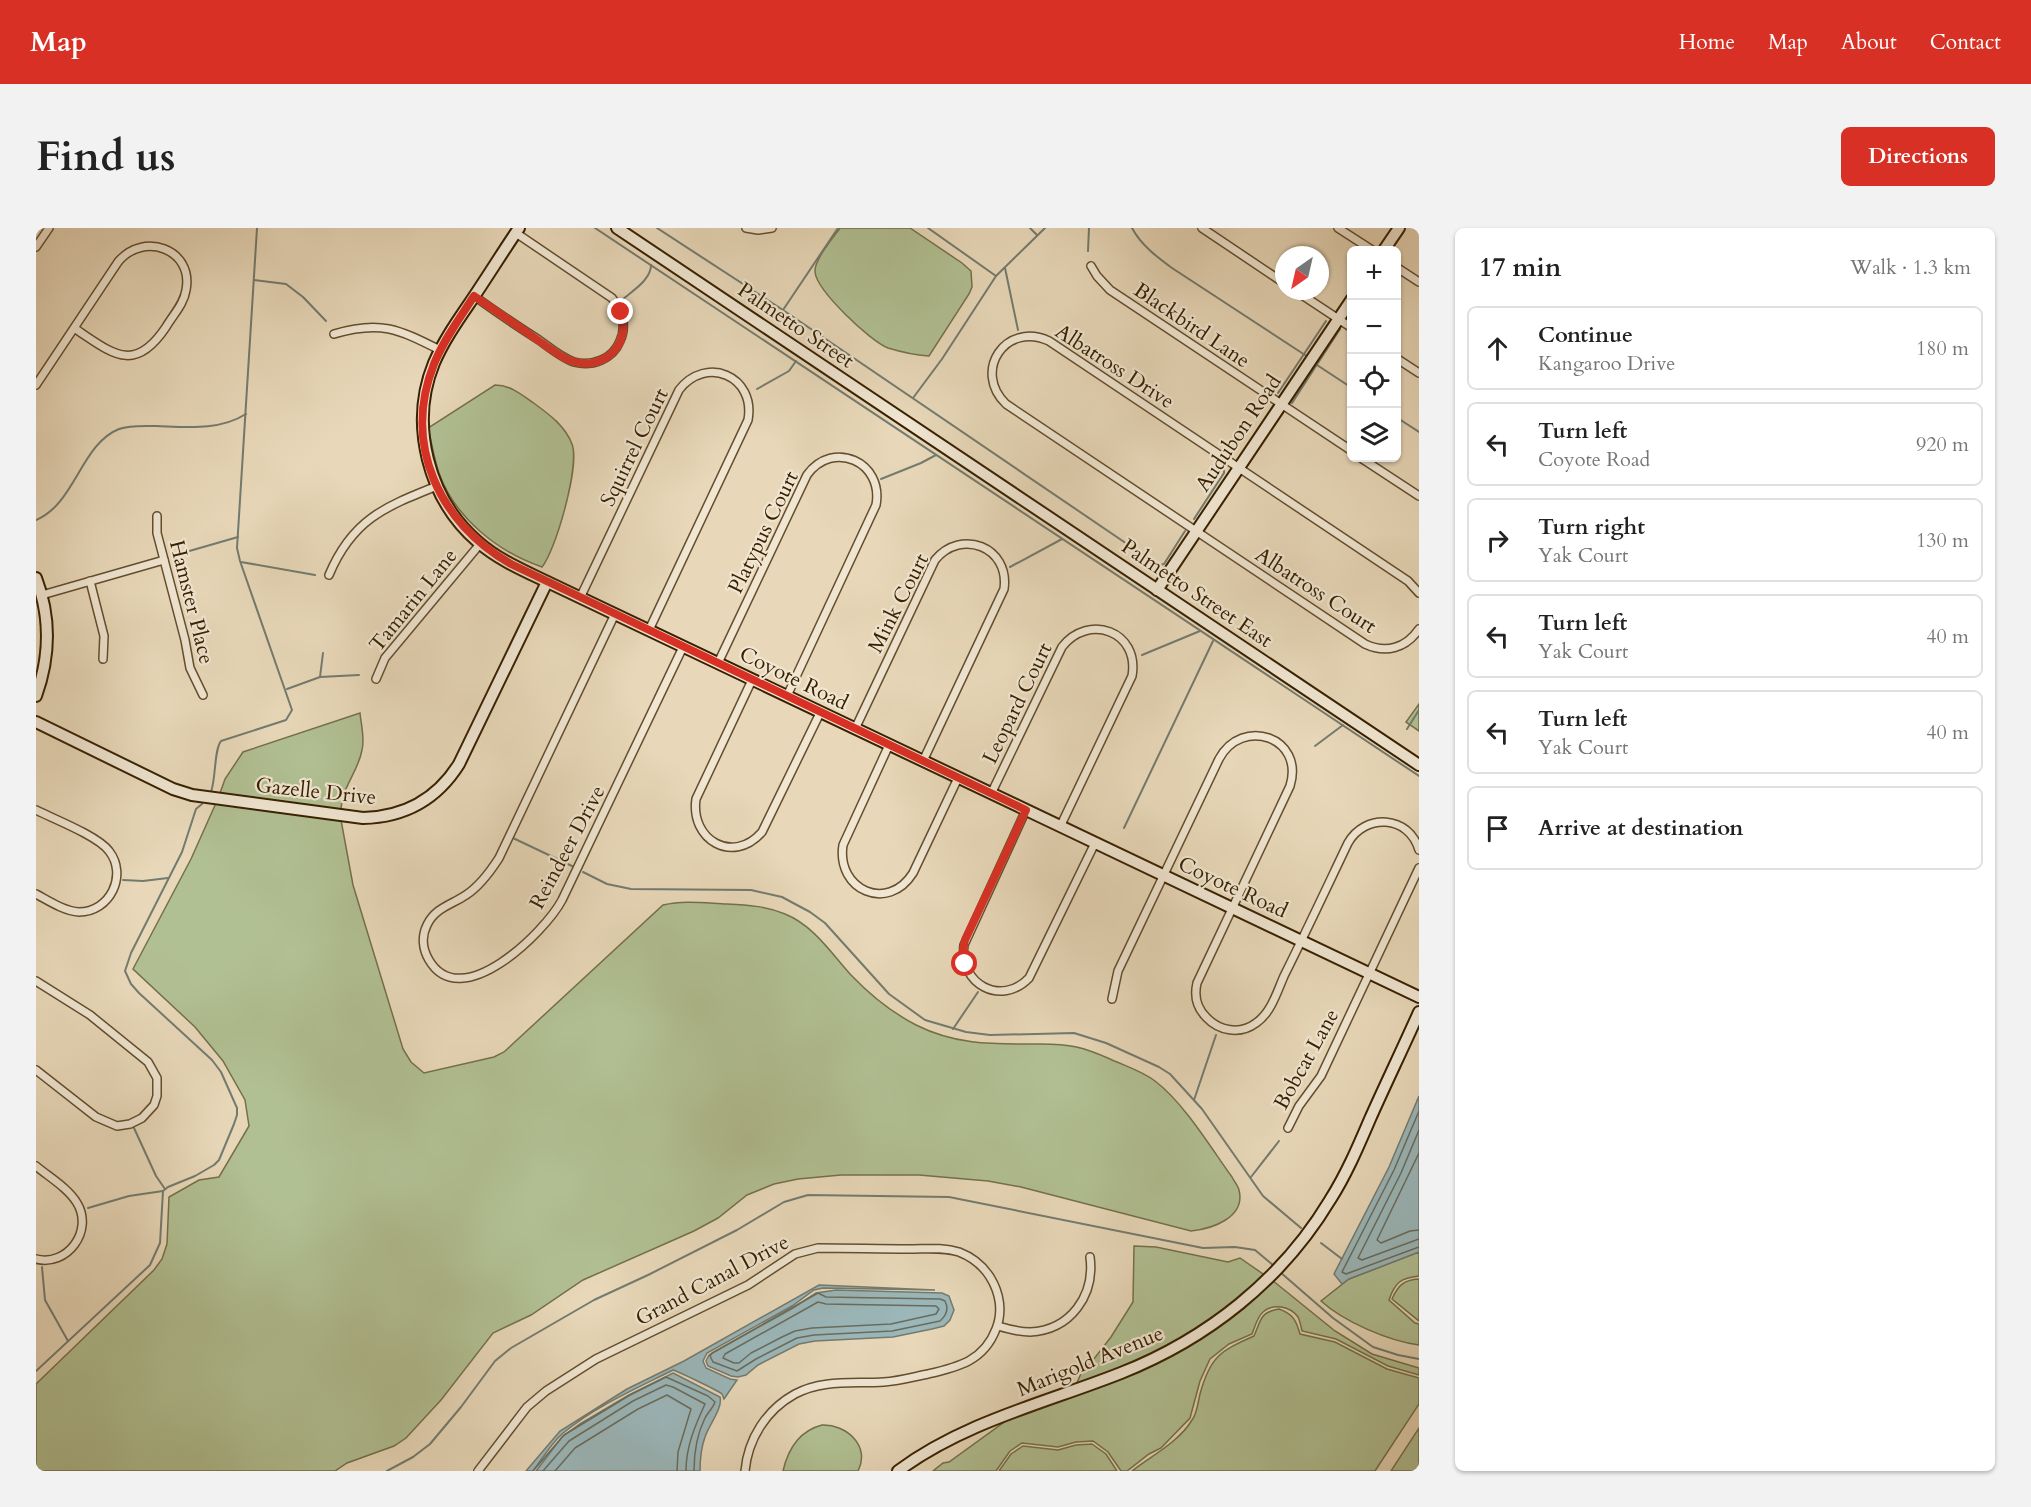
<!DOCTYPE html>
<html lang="en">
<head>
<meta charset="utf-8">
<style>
	body { margin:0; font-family:Cardo,serif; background:#f2f2f2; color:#222 }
	.controls { position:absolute; right:18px; top:18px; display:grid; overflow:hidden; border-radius:9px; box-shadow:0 2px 4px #0004 }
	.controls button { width:54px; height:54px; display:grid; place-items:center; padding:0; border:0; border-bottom:2px solid #e0e0e0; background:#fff; color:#222; font:30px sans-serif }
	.compass { position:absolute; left:1239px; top:18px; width:54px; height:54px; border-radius:50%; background:#fff; box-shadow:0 2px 4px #0004; rotate:214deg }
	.stop { position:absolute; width:18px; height:18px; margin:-14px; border:4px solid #d93025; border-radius:50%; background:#fff }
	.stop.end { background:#d93025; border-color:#fff; box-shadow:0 2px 6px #0008 }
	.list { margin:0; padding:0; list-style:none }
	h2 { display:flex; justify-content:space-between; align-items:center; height:78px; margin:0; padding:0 24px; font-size:26px }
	h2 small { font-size:20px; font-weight:400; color:#767676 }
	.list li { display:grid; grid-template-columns:39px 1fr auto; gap:18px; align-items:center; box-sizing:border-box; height:84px; margin:0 12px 12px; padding:0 12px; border:2px solid #e0e0e0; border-radius:9px }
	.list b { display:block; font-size:22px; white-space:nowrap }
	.list p { margin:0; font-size:20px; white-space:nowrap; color:#767676 }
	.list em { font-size:20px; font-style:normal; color:#767676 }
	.icon { flex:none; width:33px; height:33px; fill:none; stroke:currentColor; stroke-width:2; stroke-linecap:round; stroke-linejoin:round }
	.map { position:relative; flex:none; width:1383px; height:1243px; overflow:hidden; border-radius:9px }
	header { display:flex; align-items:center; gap:36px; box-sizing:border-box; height:84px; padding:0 30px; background:#d93025; color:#fff }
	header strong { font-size:28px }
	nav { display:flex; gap:33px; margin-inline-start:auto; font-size:21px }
	.intro { display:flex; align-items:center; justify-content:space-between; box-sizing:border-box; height:144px; padding:0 36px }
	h1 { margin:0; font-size:42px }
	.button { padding:15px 27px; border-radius:9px; background:#d93025; color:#fff; font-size:21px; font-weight:700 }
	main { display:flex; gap:36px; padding:0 36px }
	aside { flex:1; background:#fff; border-radius:9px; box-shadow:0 2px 4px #0004 }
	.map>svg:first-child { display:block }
	.green { fill:#b1c093; stroke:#74704a; stroke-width:1.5 }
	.water { fill:#9bb7ba; stroke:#737b70; stroke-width:1.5 }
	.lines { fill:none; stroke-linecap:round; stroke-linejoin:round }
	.shore { stroke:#696c5d; stroke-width:1.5 }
	.stream { stroke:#737b70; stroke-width:2 }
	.street-casing { stroke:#634e2e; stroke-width:10 }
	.secondary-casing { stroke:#372000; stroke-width:14 }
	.street { stroke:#f0e6d2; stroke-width:7 }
	.secondary { stroke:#f0e6d2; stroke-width:10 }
	.route { stroke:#d93025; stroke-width:8 }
	.labels { text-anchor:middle; stroke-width:4.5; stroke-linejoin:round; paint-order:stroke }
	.street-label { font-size:21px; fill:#372000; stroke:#f0e6d2 }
</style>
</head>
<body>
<header>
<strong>Map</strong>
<nav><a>Home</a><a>Map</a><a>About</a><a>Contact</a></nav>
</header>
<div class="intro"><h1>Find us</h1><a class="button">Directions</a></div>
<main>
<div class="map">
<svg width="1383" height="1243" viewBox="0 0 1383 1243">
	<rect width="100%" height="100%" fill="#e8d8b9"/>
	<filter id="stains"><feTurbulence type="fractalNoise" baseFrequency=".00333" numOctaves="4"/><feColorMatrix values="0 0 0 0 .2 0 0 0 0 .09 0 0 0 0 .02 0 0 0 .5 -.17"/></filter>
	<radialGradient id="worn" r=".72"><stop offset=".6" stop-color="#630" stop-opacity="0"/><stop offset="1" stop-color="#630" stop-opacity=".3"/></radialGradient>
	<g class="green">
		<path d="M804 0H874L926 35 935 43 936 59 933 66 893 128C879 127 865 124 852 120 834 113 781 63 779 44 778 32 797 10 804 0Z"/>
		<path d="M459 157C475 157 486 167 499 176 514 187 529 198 536 216 544 237 520 322 506 339 462 324 419 290 403 245 398 231 396 215 392 200Z"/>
		<path d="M1383 476V503L1370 494Z"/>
		<path d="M324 485C325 496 329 511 326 522 322 545 304 561 305 584L183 568 189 551 207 524Z"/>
		<path d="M180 575 305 592 317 657 367 821 375 834 388 845 458 829 468 824 627 677C648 672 669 675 691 676 711 677 730 678 749 686 777 697 796 726 815 747 834 767 855 784 880 797 922 818 959 816 1004 816 1035 816 1047 819 1074 831 1089 838 1106 843 1119 853 1148 875 1175 920 1196 949 1198 953 1202 958 1203 962 1210 990 1175 1001 1155 1003L985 959 952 953 883 947H805L762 951 738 956 711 967 682 990 658 1003 547 1052 495 1087 457 1105 405 1172 370 1210 358 1218 311 1235 299 1243H0V1156L118 1042 126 1031 131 1016 133 969 163 952 183 949 213 898 209 872 187 833 159 799 97 741 155 631Z"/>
		<path d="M1098 1018 1120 1019 1192 1034 1204 1030 1230 1048 1205 1071 1126 1123 1039 1159 1048 1139 1054 1136 1075 1109 1097 1074Z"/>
		<path d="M1383 1024V1048C1365 1050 1359 1054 1353 1072L1379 1095 1383 1096V1117C1353 1113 1308 1094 1285 1073L1313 1051Z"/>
		<path d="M1383 1051V1093L1356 1071C1362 1057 1368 1052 1383 1051Z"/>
		<path d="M1236 1052 1299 1103 1336 1126 1383 1140V1147L1352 1138 1300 1111 1266 1103C1265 1098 1264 1093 1262 1089 1254 1078 1237 1075 1227 1084 1221 1089 1219 1099 1216 1106L1193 1116 1174 1131 1164 1153 1154 1190 1125 1220 1113 1226 1091 1243H1085L1072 1224 1057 1213 1040 1214 1022 1219 986 1215 974 1223 960 1243H897L907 1235 913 1234 974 1190 1088 1148Z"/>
		<path d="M1243 1081C1257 1086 1260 1092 1264 1106L1299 1114 1351 1141 1383 1150V1176L1339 1243H1096C1115 1228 1143 1214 1156 1192 1161 1186 1162 1174 1164 1166 1174 1129 1184 1123 1218 1108 1225 1092 1224 1084 1243 1081Z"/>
		<path d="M786 1197C810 1196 835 1218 822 1243H747C752 1221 763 1203 786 1197Z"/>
		<path d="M1383 1200V1243H1355Z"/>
		<path d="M1056 1216 1070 1226 1081 1243H963L975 1226 987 1218 1022 1222 1040 1217Z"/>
	</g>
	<g class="water">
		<path d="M1383 868V1024L1313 1051 1306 1056 1298 1046 1353 939Z"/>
		<path d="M783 1057 899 1062 787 1060 778 1062 756 1078 671 1125 667 1133 670 1140 694 1151 701 1152 688 1171C687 1169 687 1168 686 1166 683 1163 641 1143 637 1142 599 1161 558 1179 526 1206 515 1216 506 1231 497 1243H490L524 1203 591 1161 648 1133Z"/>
		<path d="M800 1062 906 1065 913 1068 918 1082 914 1092 908 1098 896 1101 857 1109 779 1113 763 1116 722 1137 710 1147 702 1149 695 1148 672 1138 670 1133 673 1127 757 1080 780 1065Z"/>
		<path d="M637 1145 684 1169C687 1180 673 1197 669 1209 665 1220 664 1231 664 1243H500L526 1209 544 1196 593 1167Z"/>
	</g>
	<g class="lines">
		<g class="shore">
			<path d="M1383 883 1358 942 1306 1044 1310 1046 1383 1019"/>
			<path d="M1383 902 1365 945 1322 1030 1326 1032 1383 1011"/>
			<path d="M1383 925 1341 1012 1345 1015 1374 1003 1383 1002"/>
			<path d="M782 1065 790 1069 904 1071 909 1073C913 1081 911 1087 904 1093L856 1103 778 1107 761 1110 720 1131 701 1143 677 1134 674 1128 676 1125Z"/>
			<path d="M782 1074 790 1076 900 1078 903 1081 900 1086 855 1096 776 1100 759 1103 746 1109 715 1125 703 1135H698L687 1130 689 1126Z"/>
			<path d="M497 1243 528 1207 594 1167 630 1149 672 1168 679 1174C677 1180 672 1184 669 1190 661 1206 658 1226 658 1243"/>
			<path d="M507 1243 533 1213 597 1173 630 1157 637 1159 669 1176C659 1198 650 1218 650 1243"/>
			<path d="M519 1243 539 1220 602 1181 631 1167 655 1181 642 1224 641 1243"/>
		</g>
		<g class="stream">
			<path d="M559 0 1383 548"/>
			<path d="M621 0 747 82 1122 337 1128 336 1149 303"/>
			<path d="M892 0 960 48"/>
			<path d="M994 0 1001 7"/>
			<path d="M1096 0C1105 17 1121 29 1136 40L1269 127"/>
			<path d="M1052 23 1053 0"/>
			<path d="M969 40 982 102"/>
			<path d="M218 52 250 56 267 69 290 93"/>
			<path d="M586 72C596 63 615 52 615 37"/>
			<path d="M747 82 802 0"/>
			<path d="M1312 90 1316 85"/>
			<path d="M1281 137 1316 160"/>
			<path d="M721 161 753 143 760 133"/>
			<path d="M1242 165 1290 93"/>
			<path d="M877 170 906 131 960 48 1009 0"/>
			<path d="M1256 175 1304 101"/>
			<path d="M1360 189 1383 204"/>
			<path d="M845 251 885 235 900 227"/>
			<path d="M1158 291 1188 245V237"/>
			<path d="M0 292C39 276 45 216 83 201 94 197 108 198 120 198 150 199 183 203 210 186"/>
			<path d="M136 328 202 309"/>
			<path d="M205 334 279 347"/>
			<path d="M974 339 1026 311"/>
			<path d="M1106 427 1164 403"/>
			<path d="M284 449 287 425"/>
			<path d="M251 461 284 449 323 447"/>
			<path d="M1371 501 1383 482"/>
			<path d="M1279 518 1307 497"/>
			<path d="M175 564C180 550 178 522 185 513L250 492 256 482 204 333 201 320 221 0"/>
			<path d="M1088 600 1177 413"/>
			<path d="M477 610 538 639"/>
			<path d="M547 644 571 656 595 661 715 662 746 669 774 684 789 695 853 766 889 792 930 804 954 807 1038 805 1070 815 1123 839 1134 846 1166 881 1227 968 1265 1000"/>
			<path d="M87 652 107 653 132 650"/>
			<path d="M917 801 942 764"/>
			<path d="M1158 872 1180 807"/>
			<path d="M98 900 120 948 129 961"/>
			<path d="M1215 949 1243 913"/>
			<path d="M52 980 93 968 127 963"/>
			<path d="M1285 1015 1306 1031"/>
			<path d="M6 1039 9 1072 32 1113"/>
			<path d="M1244 1044 1297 1090 1337 1119 1362 1127 1383 1131"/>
			<path d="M0 1143 114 1037 124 1015 127 963 132 959 159 948 178 937 183 932 198 896 201 887V880L185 844 176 832 103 765 95 756 89 743 95 725 146 624 160 581 166 576"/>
			<path d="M351 1243 377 1229 394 1216 425 1179 459 1133 475 1120 558 1072 612 1047 701 1002 748 974 772 967 913 969 1167 1020 1199 1019 1219 1022 1238 1038"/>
		</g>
		<defs>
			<g id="street">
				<path d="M710 0 722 2 736 0"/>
				<path d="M1166 0 1248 55"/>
				<path d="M1302 0 1336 22"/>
				<path d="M0 19 13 0"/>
				<path d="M1055 38 1061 48 1074 62 1316 223"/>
				<path d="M1360 39 1383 54"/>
				<path d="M1260 63 1316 100"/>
				<path d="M438 68C459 83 481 98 503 112 514 120 526 130 538 134 556 139 577 131 584 113 591 98 586 82 576 70L480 5"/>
				<path d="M298 106C344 92 362 101 404 122"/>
				<path d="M1360 130 1383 145"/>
				<path d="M0 157 82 34C107 3 158 21 150 62 148 76 137 87 130 99 98 147 76 125 38 100"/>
				<path d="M1325 230 1383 268"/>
				<path d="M121 288V305L149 412 154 440 167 467"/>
				<path d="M293 347C316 292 348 279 401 258"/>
				<path d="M54 353 68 408 67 431"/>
				<path d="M1383 365 1372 353 1013 113C970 93 936 143 970 176L1329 416C1350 426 1370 420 1383 401"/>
				<path d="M6 367 128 332"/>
				<path d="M544 370 643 162C670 127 720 148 712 192L613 402"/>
				<path d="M579 386 463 630C454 644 444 658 430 667 415 677 399 680 391 697 385 709 387 722 393 732 425 787 509 704 526 672L647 419"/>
				<path d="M682 435 771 247C797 211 848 234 840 277L751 468"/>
				<path d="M340 451 349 430 444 316"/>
				<path d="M716 452 660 571C654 612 697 637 726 604L784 485"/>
				<path d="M819 501 899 332C925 300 974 319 968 361L887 533"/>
				<path d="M853 517 807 617C800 662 852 685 877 645L922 550"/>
				<path d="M955 566 1026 419C1052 385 1104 403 1096 448L1024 599"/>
				<path d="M0 582C18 591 62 608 73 623 92 647 74 684 43 684 28 683 13 673 0 666"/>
				<path d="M990 582 928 717C923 756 965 779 993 750L1059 615"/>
				<path d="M0 753 54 787 112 834 121 850V868L118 877 106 890 94 896 81 898 60 889 0 842"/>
				<path d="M1076 771 1082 743 1183 531C1206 488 1269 509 1254 558L1161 755C1158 768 1161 780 1170 789 1183 803 1204 807 1220 795 1235 785 1241 764 1248 748 1270 704 1291 659 1312 615 1329 585 1373 587 1383 622"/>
				<path d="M1252 900 1263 878 1285 848 1383 640"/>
				<path d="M0 938C13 949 32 960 41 975 58 1003 31 1039 0 1031"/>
				<path d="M962 1098C972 1101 983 1104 994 1104 1035 1102 1059 1067 1054 1029"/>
				<path d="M442 1243 491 1179 510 1163 560 1131 712 1057 759 1026 782 1020C813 1020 843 1021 873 1021 890 1021 907 1019 923 1024 936 1029 947 1038 954 1049 964 1065 967 1084 960 1101 948 1133 922 1139 892 1146 877 1149 863 1153 848 1154 817 1156 787 1151 759 1166 730 1182 712 1211 709 1243"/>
			</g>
			<g id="secondary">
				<path d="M483 0C466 25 450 51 433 76 420 95 407 114 398 135 373 196 392 271 442 314 459 329 480 339 501 349L1383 769"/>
				<path d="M581 0 1383 537"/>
				<path d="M1348 22 1363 0"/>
				<path d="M0 350C15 389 14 429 0 468"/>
				<path d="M1121 362 1316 71"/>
				<path d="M0 494 137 561 156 567 327 590C369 589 401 571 423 536L511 354"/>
				<path d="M862 1243C928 1194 1009 1175 1085 1145 1171 1111 1246 1052 1294 972 1310 947 1322 919 1334 891 1350 855 1367 820 1383 784"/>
			</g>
		</defs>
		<use href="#street" class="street-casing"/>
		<use href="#secondary" class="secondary-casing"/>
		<use href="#street" class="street"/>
		<use href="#secondary" class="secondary"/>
	</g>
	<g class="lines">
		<path class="route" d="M585 84C589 98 588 112 578 123 568 134 553 138 539 134 526 131 514 120 503 113 482 98 460 83 438 68 424 90 408 111 398 136 366 216 403 295 475 336L990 582 929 712 927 722 929 736"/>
	</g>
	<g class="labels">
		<g class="street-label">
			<text transform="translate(760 97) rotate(34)" y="7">Palmetto Street</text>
			<text transform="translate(1156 97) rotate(34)" y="7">Blackbird Lane</text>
			<text transform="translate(1079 138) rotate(33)" y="7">Albatross Drive</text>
			<text transform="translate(1202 205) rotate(-56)" y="7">Audubon Road</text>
			<text transform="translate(598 219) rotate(-64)" y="7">Squirrel Court</text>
			<text transform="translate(727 304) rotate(-64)" y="7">Platypus Court</text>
			<text transform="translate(1280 362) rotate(33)" y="7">Albatross Court</text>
			<text transform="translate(1161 365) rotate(34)" y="7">Palmetto Street East</text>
			<text transform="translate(377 372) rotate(-51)" y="7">Tamarin Lane</text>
			<text transform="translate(156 374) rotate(76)" y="7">Hamster Place</text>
			<text transform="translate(862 375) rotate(-63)" y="7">Mink Court</text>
			<text transform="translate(758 450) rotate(26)" y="7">Coyote Road</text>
			<text transform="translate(981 475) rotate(-64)" y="7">Leopard Court</text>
			<text transform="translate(280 563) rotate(6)" y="7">Gazelle Drive</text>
			<text transform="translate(531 619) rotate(-62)" y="7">Reindeer Drive</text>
			<text transform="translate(1197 659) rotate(25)" y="7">Coyote Road</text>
			<text transform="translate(1270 831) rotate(-61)" y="7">Bobcat Lane</text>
			<text transform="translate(676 1052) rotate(-28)" y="7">Grand Canal Drive</text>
			<text transform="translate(1054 1133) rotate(-22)" y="7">Marigold Avenue</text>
		</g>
	</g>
	<rect width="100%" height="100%" filter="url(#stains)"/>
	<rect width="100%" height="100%" fill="url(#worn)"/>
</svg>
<div class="controls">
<button>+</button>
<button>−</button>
<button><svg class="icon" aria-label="locate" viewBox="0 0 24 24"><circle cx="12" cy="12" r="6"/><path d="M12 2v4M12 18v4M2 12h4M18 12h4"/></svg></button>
<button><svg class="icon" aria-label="layers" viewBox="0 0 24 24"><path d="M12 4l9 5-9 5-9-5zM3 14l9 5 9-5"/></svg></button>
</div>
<svg class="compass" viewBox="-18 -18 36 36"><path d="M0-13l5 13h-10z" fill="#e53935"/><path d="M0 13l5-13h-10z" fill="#767676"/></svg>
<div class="stop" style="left:929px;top:736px"></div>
<div class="stop end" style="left:585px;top:84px"></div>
</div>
<aside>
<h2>17 min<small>Walk · 1.3 km</small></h2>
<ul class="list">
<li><svg class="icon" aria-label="ahead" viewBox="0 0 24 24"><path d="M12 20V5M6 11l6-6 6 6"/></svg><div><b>Continue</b><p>Kangaroo Drive</p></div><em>180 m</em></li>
<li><svg class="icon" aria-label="left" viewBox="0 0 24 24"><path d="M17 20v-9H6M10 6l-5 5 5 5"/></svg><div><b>Turn left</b><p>Coyote Road</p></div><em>920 m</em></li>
<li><svg class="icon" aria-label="right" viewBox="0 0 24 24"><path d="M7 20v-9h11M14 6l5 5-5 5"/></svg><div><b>Turn right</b><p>Yak Court</p></div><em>130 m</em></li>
<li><svg class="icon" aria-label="left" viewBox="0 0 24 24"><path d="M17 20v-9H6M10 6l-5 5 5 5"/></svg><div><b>Turn left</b><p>Yak Court</p></div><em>40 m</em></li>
<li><svg class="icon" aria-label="left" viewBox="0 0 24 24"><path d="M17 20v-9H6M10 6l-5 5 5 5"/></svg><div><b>Turn left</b><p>Yak Court</p></div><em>40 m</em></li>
<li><svg class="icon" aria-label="arrive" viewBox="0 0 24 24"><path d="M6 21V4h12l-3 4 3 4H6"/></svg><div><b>Arrive at destination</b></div></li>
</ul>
</aside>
</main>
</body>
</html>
